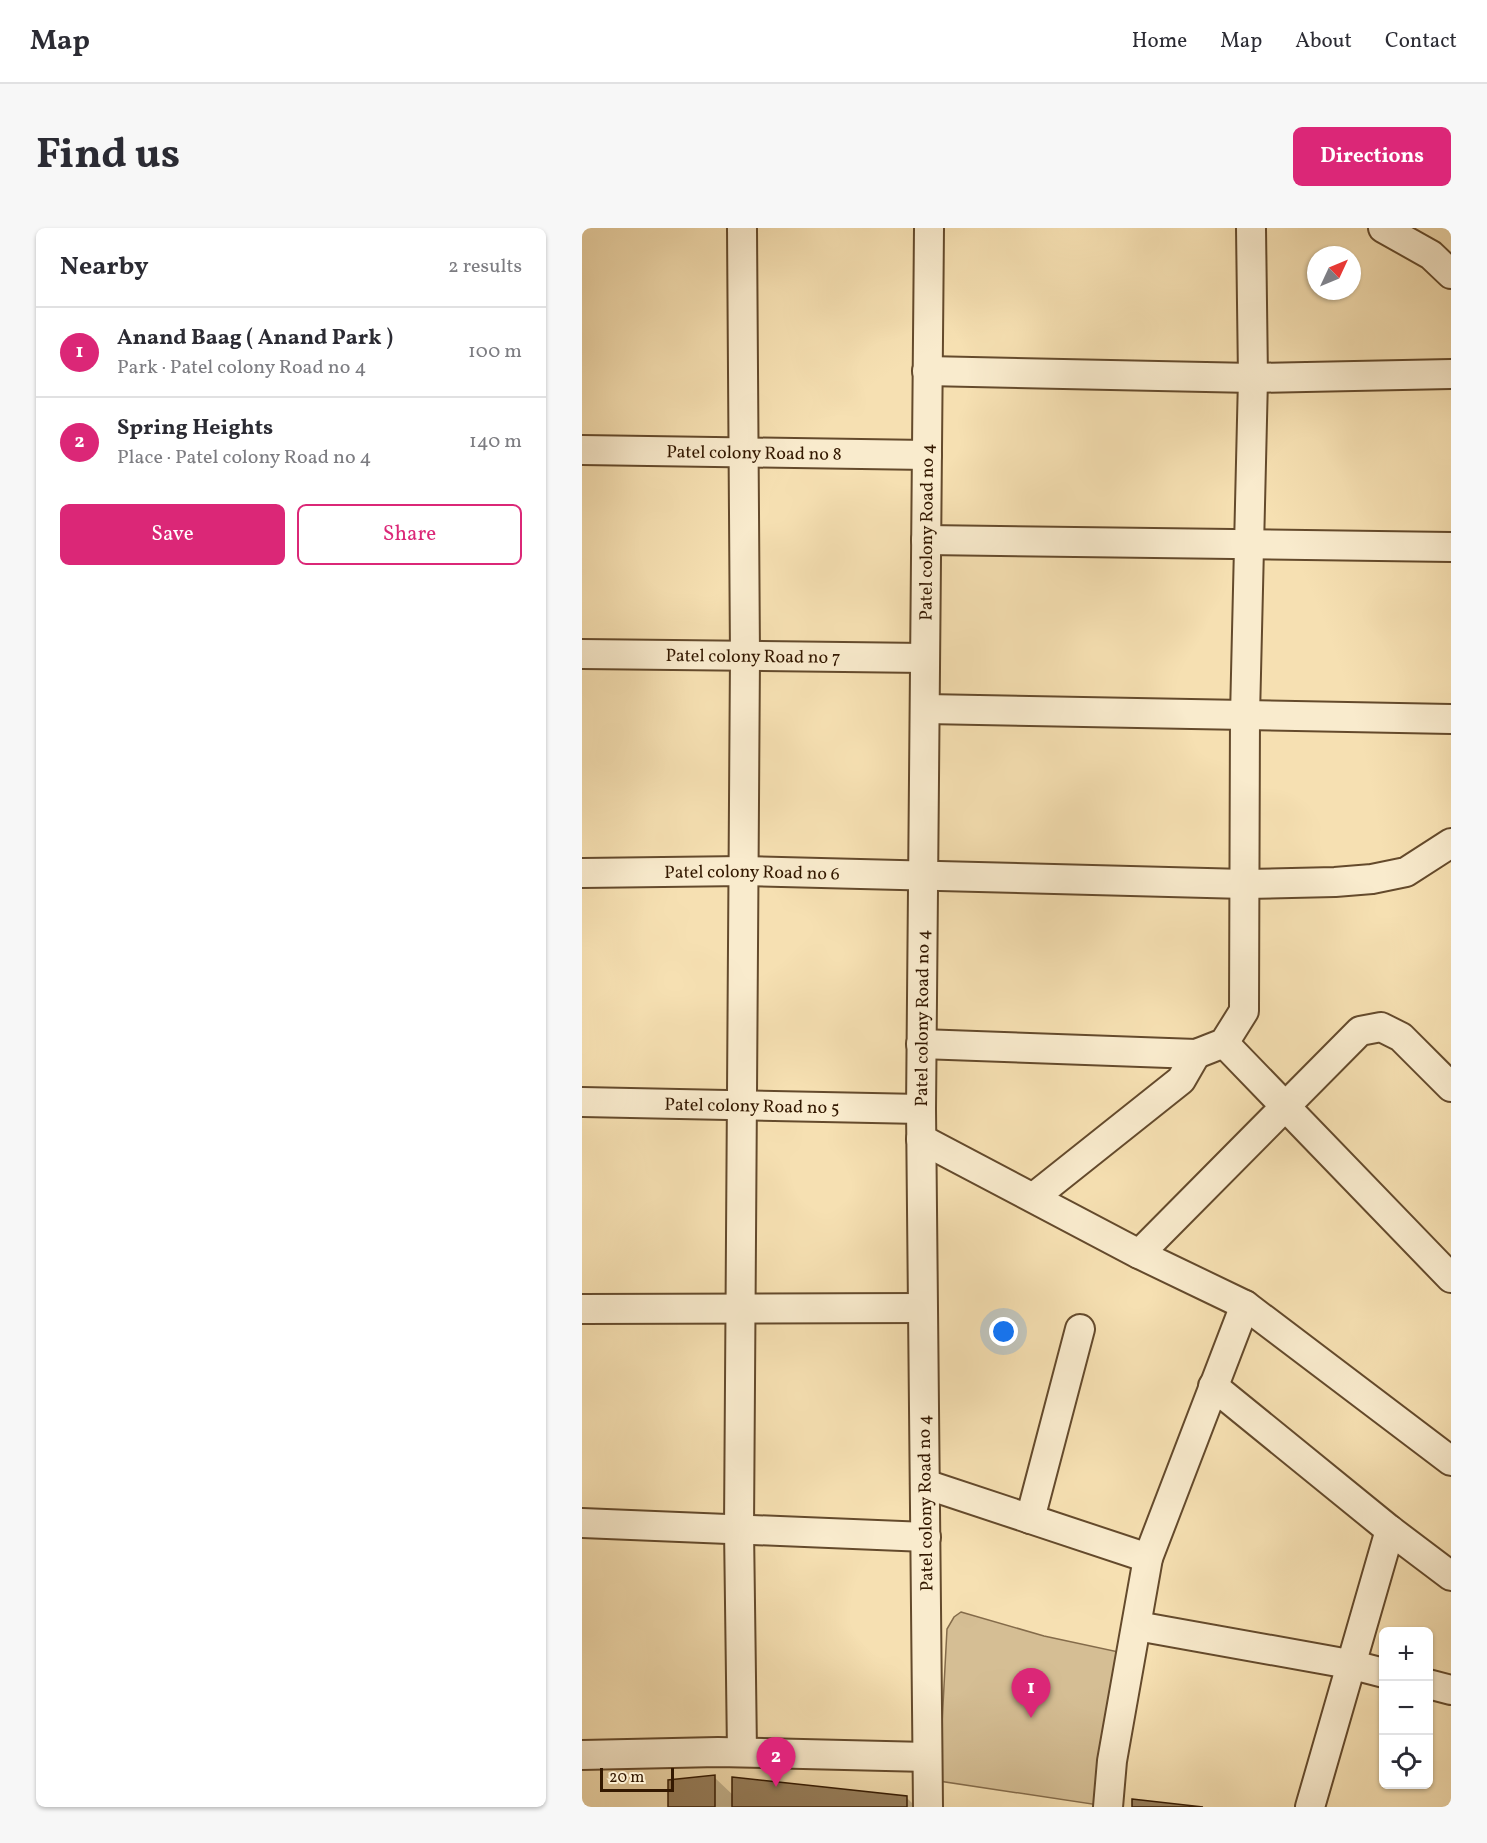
<!DOCTYPE html>
<html lang="en">
<head>
<meta charset="utf-8">
<style>
	body { margin:0; font-family:Vollkorn,serif; background:#f7f7f7; color:#2b2b33 }
	.controls { position:absolute; right:18px; bottom:18px; display:grid; overflow:hidden; border-radius:9px; box-shadow:0 2px 4px #0004 }
	.controls button { width:54px; height:54px; display:grid; place-items:center; padding:0; border:0; border-bottom:2px solid #e1e1e2; background:#fff; color:#2b2b33; font:30px sans-serif }
	.compass { position:absolute; left:725px; top:18px; width:54px; height:54px; border-radius:50%; background:#fff; box-shadow:0 2px 4px #0004; rotate:46deg }
	.scale { position:absolute; left:18px; bottom:15px; width:74px; box-sizing:border-box; padding-left:6px; border:3px solid #331800; border-top:0; font-size:16px; line-height:21px; white-space:nowrap; color:#331800; -webkit-text-stroke:4px #f9ebcd; paint-order:stroke }
	.you { position:absolute; left:422px; top:1104px; width:21px; height:21px; margin:-15px; border:4px solid #fff; border-radius:50%; background:#1a73e8; box-shadow:0 0 0 9px #1a73e833 }
	.badge { display:grid; place-items:center; width:39px; height:39px; border-radius:50%; background:#db2777; color:#fff; font-size:20px; font-weight:700 }
	.pin { position:absolute; translate:-50% -50px; filter:drop-shadow(0 2px 3px #0008) }
	.pin::after { content:''; position:absolute; top:32px; width:21px; height:18px; background:inherit; clip-path:polygon(0 0,100% 0,50% 100%) }
	.list { margin:0; padding:0; list-style:none }
	h2 { display:flex; justify-content:space-between; align-items:center; height:78px; margin:0; padding:0 24px; font-size:26px }
	h2 small { font-size:20px; font-weight:400; color:#7c7c81 }
	.list li { display:grid; grid-template-columns:39px 1fr auto; gap:18px; align-items:center; box-sizing:border-box; height:90px; padding:0 24px; border-top:2px solid #e1e1e2 }
	.list b { display:block; font-size:22px; white-space:nowrap }
	.list p { margin:0; font-size:20px; white-space:nowrap; color:#7c7c81 }
	.list em { font-size:20px; font-style:normal; color:#7c7c81 }
	.actions { display:flex; gap:12px; padding:18px 24px }
	.actions a { flex:1; padding:14px 0; border:2px solid #db2777; border-radius:9px; text-align:center; font-size:21px; color:#db2777 }
	.actions .main { background:#db2777; color:#fff }
	.icon { flex:none; width:33px; height:33px; fill:none; stroke:currentColor; stroke-width:2; stroke-linecap:round; stroke-linejoin:round }
	.map { position:relative; flex:none; width:869px; height:1579px; overflow:hidden; border-radius:9px }
	header { display:flex; align-items:center; gap:36px; box-sizing:border-box; height:84px; padding:0 30px; background:#fff; border-bottom:2px solid #e1e1e2 }
	header strong { font-size:28px }
	nav { display:flex; gap:33px; margin-inline-start:auto; font-size:21px }
	.intro { display:flex; align-items:center; justify-content:space-between; box-sizing:border-box; height:144px; padding:0 36px }
	h1 { margin:0; font-size:42px }
	.button { padding:15px 27px; border-radius:9px; background:#db2777; color:#fff; font-size:21px; font-weight:700 }
	main { display:flex; gap:36px; padding:0 36px }
	aside { flex:1; background:#fff; border-radius:9px; box-shadow:0 2px 4px #0004 }
	.map>svg:first-child { display:block }
	.green { fill:#d5be94; stroke:#846b4a; stroke-width:1.5 }
	.shadow { fill:#0003 }
	.building { fill:#98805d; stroke:#331800; stroke-width:1.5 }
	.lines { fill:none; stroke-linecap:round; stroke-linejoin:round }
	.minor-casing { stroke:#644a2c; stroke-width:32 }
	.minor { stroke:#f9ebcd; stroke-width:28 }
	.labels { text-anchor:middle; stroke-width:4.5; stroke-linejoin:round; paint-order:stroke }
	.street-label { font-size:18px; fill:#331800; stroke:#f9ebcd }
</style>
</head>
<body>
<header>
<strong>Map</strong>
<nav><a>Home</a><a>Map</a><a>About</a><a>Contact</a></nav>
</header>
<div class="intro"><h1>Find us</h1><a class="button">Directions</a></div>
<main>
<aside>
<h2>Nearby<small>2 results</small></h2>
<ul class="list">
<li><span class="badge">1</span><div><b>Anand Baag ( Anand Park )</b><p>Park · Patel colony Road no 4</p></div><em>100 m</em></li>
<li><span class="badge">2</span><div><b>Spring Heights</b><p>Place · Patel colony Road no 4</p></div><em>140 m</em></li>
</ul>
<div class="actions"><a class="main">Save</a><a>Share</a></div>
</aside>
<div class="map">
<svg width="869" height="1579" viewBox="0 0 869 1579">
	<rect width="100%" height="100%" fill="#f6e0b2"/>
	<filter id="stains"><feTurbulence type="fractalNoise" baseFrequency=".00333" numOctaves="4"/><feColorMatrix values="0 0 0 0 .2 0 0 0 0 .09 0 0 0 0 .02 0 0 0 .5 -.17"/></filter>
	<radialGradient id="worn" r=".72"><stop offset=".6" stop-color="#630" stop-opacity="0"/><stop offset="1" stop-color="#630" stop-opacity=".3"/></radialGradient>
	<path class="green" d="M379 1384 462 1408 546 1426 523 1578 357 1553 365 1401 372 1389Z"/>
	<path class="shadow" d="M132 1549 152 1568 325 1570 334 1579H87Z"/>
	<g class="building">
		<path d="M133 1547V1579H86V1552Z"/>
		<path d="M150 1549 325 1568V1579H150Z"/>
		<path d="M550 1571 621 1579H550Z"/>
	</g>
	<g class="lines">
		<defs>
			<g id="minor">
				<path d="M160 0 163 428 157 1301 160 1524"/>
				<path d="M801 0 849 27 869 46"/>
				<path d="M345 143 671 150 869 146"/>
				<path id="s1" d="M0 222 345 227"/>
				<path d="M344 312 869 319"/>
				<path id="s2" d="M0 426 343 430"/>
				<path d="M344 481 869 491"/>
				<path id="s3" d="M0 645 162 643 663 656 753 654 790 651 824 644 869 615"/>
				<path d="M642 815 869 1050"/>
				<path d="M339 816 614 826 642 815 662 783 663 488 671 150 669 0"/>
				<path id="s4" d="M0 874 339 881"/>
				<path d="M339 911 557 1026 663 1077 869 1233"/>
				<path d="M452 969 599 852 614 826"/>
				<path d="M557 1026 778 803 799 799 819 809 869 859"/>
				<path d="M0 1081 340 1080"/>
				<path d="M631 1158 808 1302 869 1348"/>
				<path d="M343 1256 566 1330"/>
				<path d="M448 1291 498 1101"/>
				<path d="M0 1295 344 1309"/>
				<path d="M555 1398 767 1436 802 1445"/>
				<path d="M846 1456 869 1462"/>
				<path d="M0 1527 136 1524 345 1529"/>
				<path id="s5" d="M346 1579 339 881 347 0"/>
				<path d="M526 1579 530 1533 566 1330 663 1077"/>
				<path d="M728 1579 808 1302"/>
			</g>
		</defs>
		<use href="#minor" class="minor-casing"/>
		<use href="#minor" class="minor"/>
	</g>
	<g class="labels">
		<g class="street-label">
			<text dy="6" stroke="none"><textPath href="#s1" startOffset="172">Patel colony Road no 8</textPath></text>
			<text dy="6" stroke="none"><textPath href="#s5" startOffset="1275">Patel colony Road no 4</textPath></text>
			<text dy="6" stroke="none"><textPath href="#s2" startOffset="171">Patel colony Road no 7</textPath></text>
			<text dy="6" stroke="none"><textPath href="#s3" startOffset="170">Patel colony Road no 6</textPath></text>
			<text dy="6" stroke="none"><textPath href="#s5" startOffset="789">Patel colony Road no 4</textPath></text>
			<text dy="6" stroke="none"><textPath href="#s4" startOffset="170">Patel colony Road no 5</textPath></text>
			<text transform="translate(343 1275) rotate(-91)" y="6">Patel colony Road no 4</text>
		</g>
	</g>
	<rect width="100%" height="100%" filter="url(#stains)"/>
	<rect width="100%" height="100%" fill="url(#worn)"/>
</svg>
<div class="controls">
<button>+</button>
<button>−</button>
<button><svg class="icon" aria-label="locate" viewBox="0 0 24 24"><circle cx="12" cy="12" r="6"/><path d="M12 2v4M12 18v4M2 12h4M18 12h4"/></svg></button>
</div>
<svg class="compass" viewBox="-18 -18 36 36"><path d="M0-13l5 13h-10z" fill="#e53935"/><path d="M0 13l5-13h-10z" fill="#7c7c81"/></svg>
<div class="scale">20 m</div>
<div class="you"></div>
<div class="pin badge" style="left:449px;top:1490px">1</div>
<div class="pin badge" style="left:194px;top:1559px">2</div>
</div>
</main>
</body>
</html>
